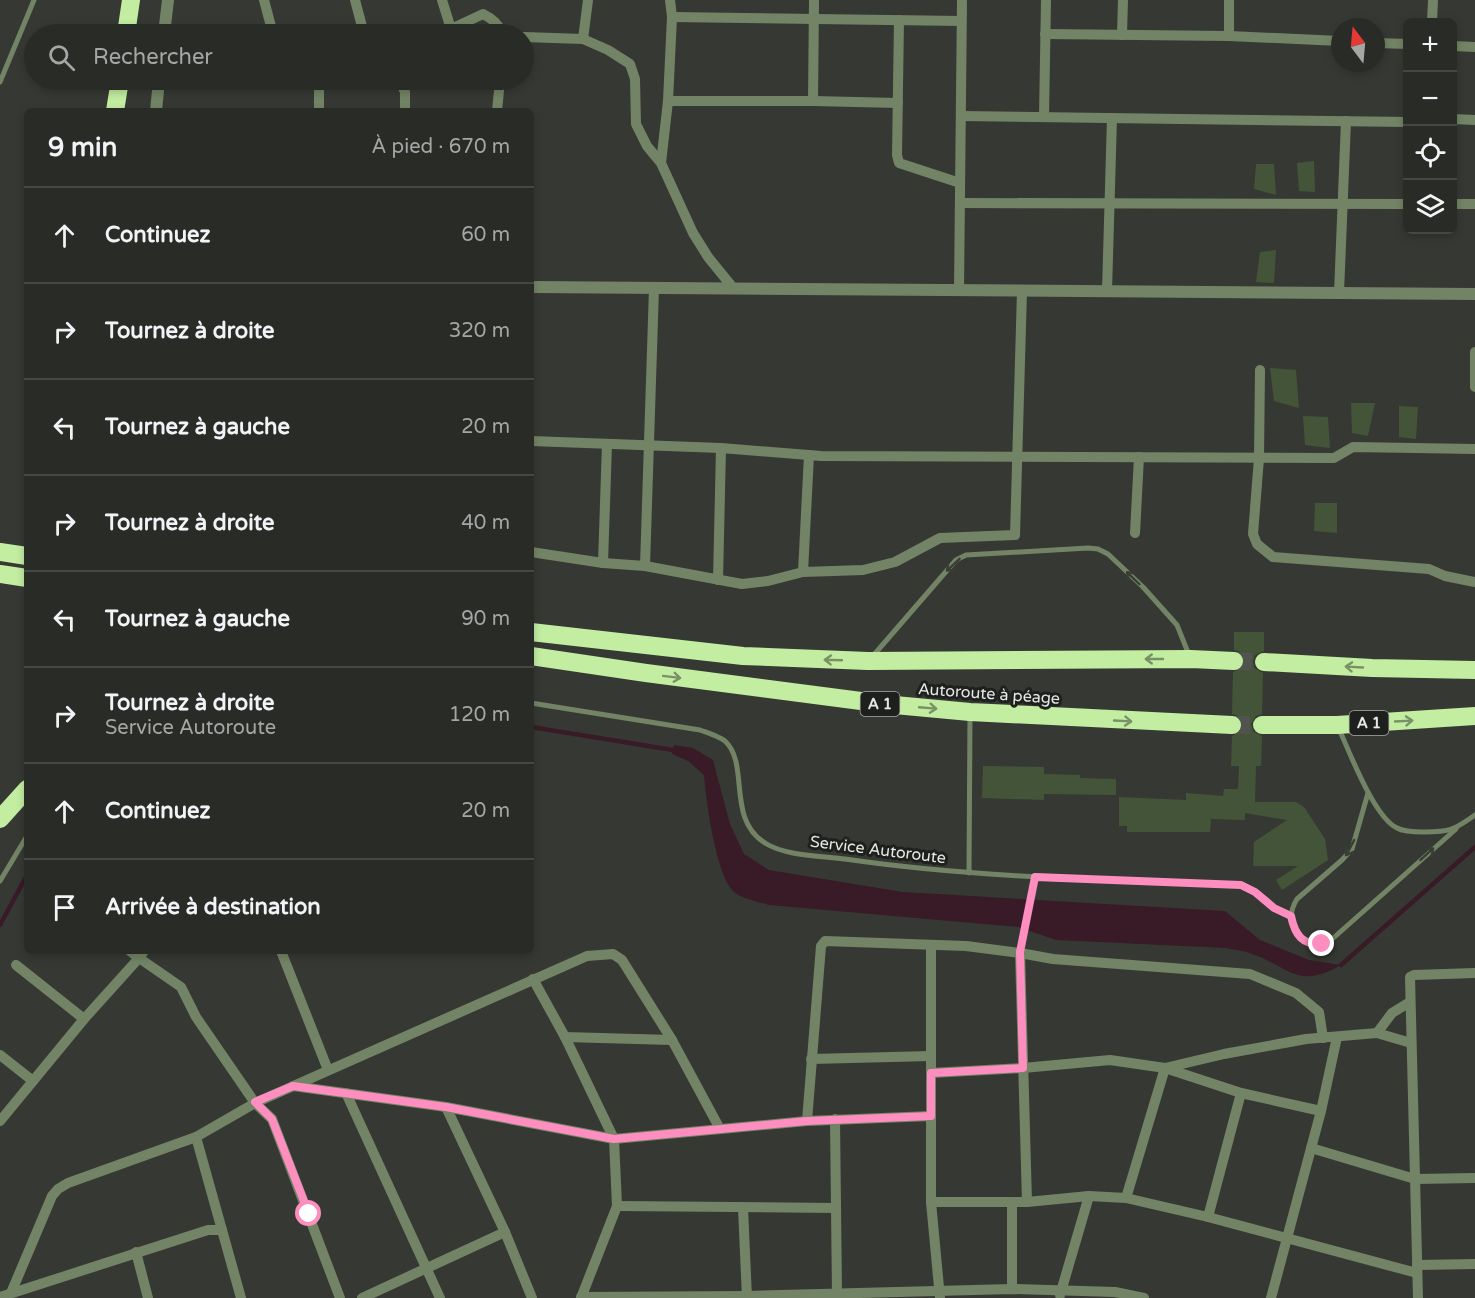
<!DOCTYPE html>
<html lang="fr">
<head>
<meta charset="utf-8">
<style>
	body { margin:0; font-family:"Varela Round",sans-serif; background:#30332e; color:#f1f3f6 }
	.controls { position:absolute; right:18px; top:18px; display:grid; overflow:hidden; border-radius:9px; box-shadow:0 3px 9px #0003 }
	.controls button { width:54px; height:54px; display:grid; place-items:center; padding:0; border:0; border-bottom:2px solid #444743; background:#282b26; color:#f1f3f6; font:30px sans-serif }
	.compass { position:absolute; left:1331px; top:18px; width:54px; height:54px; border-radius:50%; background:#282b26; box-shadow:0 3px 9px #0003; rotate:344deg }
	.stop { position:absolute; width:18px; height:18px; margin:-14px; border:4px solid #fd8ebf; border-radius:50%; background:#fff }
	.stop.end { background:#fd8ebf; border-color:#fff; box-shadow:0 2px 6px #0008 }
	.list { margin:0; padding:0; list-style:none }
	h2 { display:flex; justify-content:space-between; align-items:center; height:78px; margin:0; padding:0 24px; font-size:26px }
	h2 small { font-size:20px; font-weight:400; color:#a5a7a7 }
	.list li { display:grid; grid-template-columns:39px 1fr auto; gap:18px; align-items:center; box-sizing:border-box; height:96px; padding:0 24px; border-top:2px solid #444743 }
	.list b { display:block; font-size:22px; white-space:nowrap }
	.list p { margin:0; font-size:20px; white-space:nowrap; color:#a5a7a7 }
	.list em { font-size:20px; font-style:normal; color:#a5a7a7 }
	.icon { flex:none; width:33px; height:33px; fill:none; stroke:currentColor; stroke-width:2; stroke-linecap:round; stroke-linejoin:round }
	.map { position:relative; flex:none; width:1475px; height:1298px; overflow:hidden }
	.search { position:absolute; background:#282b26; box-shadow:0 3px 9px #0003; left:24px; top:24px; width:510px; height:66px; display:flex; align-items:center; gap:15px; box-sizing:border-box; padding:0 21px; border-radius:33px; color:#a5a7a7; font-size:22px }
	.panel { position:absolute; background:#282b26; box-shadow:0 3px 9px #0003; left:24px; top:108px; width:510px; height:846px; border-radius:9px }
	.map>svg:first-child { display:block }
	.water { fill:#381b27 }
	.lines { fill:none; stroke-linecap:round; stroke-linejoin:round }
	.stream { stroke:#381b27; stroke-width:4.5 }
	.building { fill:#445438 }
	.motorway-tunnel { stroke:#50534e; stroke-width:18; stroke-dasharray:18 9; stroke-linecap:butt }
	.service { stroke:#738466; stroke-width:5 }
	.minor { stroke:#738466; stroke-width:10 }
	.tertiary { stroke:#738466; stroke-width:12 }
	.motorway { stroke:#c3eea1; stroke-width:18 }
	.oneway { stroke:#383e33 }
	.oneway2 { stroke:#799166 }
	.route { stroke:#fd8ebf; stroke-width:8 }
	.labels { text-anchor:middle; stroke-width:6; stroke-linejoin:round; paint-order:stroke }
	.shield { fill:#1e201d; stroke:#a9aca8; stroke-width:1.5 }
	.shield-label { font-size:15px; font-weight:bold; fill:#e5e8e4 }
	.street-label { font-size:16px; fill:#e5e8e4; stroke:#1e201d }
</style>
</head>
<body>
<div class="map">
<svg width="1475" height="1298" viewBox="0 0 1475 1298">
	<rect width="100%" height="100%" fill="#363933"/>
	<path class="water" d="M674 745 693 748 713 760 730 824 744 854 769 870 903 892 1225 911 1260 940 1309 960 1341 965C1297 991 1288 965 1249 953 1242 950 1233 950 1226 948L1056 940 1018 927 769 905C759 902 742 899 734 892 716 876 706 800 704 775L688 761 672 754Z"/>
	<g class="lines">
		<g class="stream">
			<path d="M531 727 673 750"/>
			<path d="M0 925 27 875"/>
			<path d="M1341 965 1475 847"/>
		</g>
	</g>
	<g class="building">
		<path d="M1314 161 1315 192 1299 191 1297 163Z"/>
		<path d="M1256 164H1274L1276 195 1254 189Z"/>
		<path d="M1276 250 1274 283 1256 282 1260 252Z"/>
		<path d="M1270 368 1296 370 1299 408 1274 401Z"/>
		<path d="M1351 403H1375L1368 436 1352 433Z"/>
		<path d="M1399 406 1418 407 1416 439 1399 437Z"/>
		<path d="M1303 416 1328 417 1330 448 1305 445Z"/>
		<path d="M1315 503H1337V533L1314 531Z"/>
		<path d="M1234 632H1264V651L1255 655 1253 661 1254 668 1263 673 1262 714 1256 716 1251 724 1253 731 1262 736 1261 766H1256L1255 802H1296L1304 807 1325 839 1328 860 1282 890 1276 880 1298 866H1253L1254 842 1287 820 1245 813V820L1211 819 1210 832H1127V826H1119V797L1186 800V793L1223 796 1224 789H1238L1239 766H1231L1232 736 1241 732 1243 725 1239 716 1232 714 1233 672 1243 668 1245 661 1241 652 1234 650Z"/>
		<path d="M983 766 1044 767V774L1080 775V778L1116 779V795L1044 794V800L982 798Z"/>
	</g>
	<g class="lines">
		<g class="motorway-tunnel">
			<path d="M1234 661 1264 662"/>
			<path d="M1232 725H1262"/>
		</g>
		<g class="service">
			<path d="M0 82 34 0"/>
			<path d="M872 657 956 560 966 555 1088 548 1098 549 1108 554 1143 587 1177 625 1189 655"/>
			<path d="M531 703 700 730C708 733 718 736 725 741 750 764 726 819 765 843 785 856 822 856 845 859 976 878 1109 880 1241 885L1255 892 1274 908 1291 916"/>
			<path d="M1339 729C1350 753 1374 817 1397 828 1404 832 1416 832 1424 832 1450 832 1454 830 1475 815"/>
			<path d="M1368 793 1352 849 1342 860 1297 899C1281 924 1302 950 1330 941L1456 829"/>
			<path d="M969 873 970 714"/>
			<path d="M0 881 27 836"/>
			<path d="M1020 953 1035 877"/>
		</g>
		<g class="minor">
			<path d="M264 0 273 34"/>
			<path d="M355 0 364 34"/>
			<path d="M442 0 451 29"/>
			<path d="M672 17 961 21"/>
			<path d="M899 20 897 155 899 163 960 183"/>
			<path d="M1432 22 1433 0"/>
			<path d="M432 34 451 29 483 14C493 19 498 24 503 34"/>
			<path d="M1045 34 1229 36 1340 41"/>
			<path d="M1122 35 1123 0"/>
			<path d="M1229 36V0"/>
			<path d="M524 37 583 39 608 50 630 64 635 79 636 124 647 146 661 163 693 233 708 257 734 289"/>
			<path d="M583 39 588 0"/>
			<path d="M1376 43 1408 44"/>
			<path d="M1452 46 1475 47"/>
			<path d="M400 80 405 92V111"/>
			<path d="M668 101H813L898 103"/>
			<path d="M813 101 814 0"/>
			<path d="M319 111V80"/>
			<path d="M497 111 500 80"/>
			<path d="M961 116 1408 122"/>
			<path d="M1044 117 1046 0"/>
			<path d="M1452 119 1475 120"/>
			<path d="M661 163 668 101 672 17 670 0"/>
			<path d="M960 203 1408 204"/>
			<path d="M1452 204H1475"/>
			<path d="M959 290 962 0"/>
			<path d="M1107 291 1112 118"/>
			<path d="M1339 293 1346 121"/>
			<path d="M1475 352V387"/>
			<path d="M1260 370 1259 458 1253 534 1257 544 1273 557 1429 569 1445 576 1475 582"/>
			<path d="M531 441 721 448 821 456 1334 458 1353 447 1475 449"/>
			<path d="M1135 533 1139 457"/>
			<path d="M531 552 603 563 645 566 742 584 768 581 803 572 863 570 895 562 940 538 1015 535 1022 291"/>
			<path d="M603 563 607 444"/>
			<path d="M645 566 654 288"/>
			<path d="M803 572 809 455"/>
			<path d="M718 580 721 448"/>
			<path d="M931 945V1202L940 1298"/>
			<path d="M144 951 139 958 181 987 196 1017 255 1103 272 1119 340 1298"/>
			<path d="M281 951 328 1070"/>
			<path d="M1020 953 1027 1202"/>
			<path d="M16 965 84 1019"/>
			<path d="M533 979 565 1037 614 1139 617 1206 581 1298"/>
			<path d="M1377 1033 1411 1043"/>
			<path d="M565 1037 672 1040"/>
			<path d="M0 1055 33 1081"/>
			<path d="M811 1059 931 1056"/>
			<path d="M931 1073 1023 1068 1110 1060 1165 1068 1224 1054 1306 1039 1377 1033 1392 1013 1410 1002"/>
			<path d="M293 1086 446 1107 614 1139 807 1121 931 1116"/>
			<path d="M346 1093 440 1298"/>
			<path d="M1241 1093 1321 1111"/>
			<path d="M446 1107 505 1232 532 1298"/>
			<path d="M835 1119 837 1294"/>
			<path d="M0 1121 84 1019 139 958 130 951"/>
			<path d="M807 1121 821 946 825 941 966 946 1020 953 1053 959 1250 974 1296 993 1319 1012 1323 1038"/>
			<path d="M1311 1148 1415 1179 1475 1178"/>
			<path d="M1126 1198 1165 1068 1241 1093 1208 1217"/>
			<path d="M931 1202H1027L1089 1196 1126 1198 1208 1217 1417 1273"/>
			<path d="M1012 1202V1289"/>
			<path d="M617 1206 836 1208"/>
			<path d="M743 1208 747 1298"/>
			<path d="M136 1252 148 1298"/>
			<path d="M1417 1265 1475 1264"/>
			<path d="M11 1293 52 1196 58 1189 68 1183 196 1137"/>
			<path d="M1060 1295 1089 1196"/>
			<path d="M0 1297 208 1230H222"/>
			<path d="M581 1297 747 1296 1012 1289 1115 1292 1144 1298"/>
			<path d="M241 1298 196 1137 255 1103 587 956 613 954 622 960 672 1040 720 1129"/>
			<path d="M362 1298 505 1232"/>
			<path d="M1271 1298 1321 1111 1337 1037"/>
			<path d="M1418 1298 1410 977 1414 975 1475 973"/>
		</g>
		<g class="tertiary">
			<path d="M164 34 168 0"/>
			<path d="M156 111 159 80"/>
			<path d="M531 287 1475 294"/>
		</g>
		<g class="motorway">
			<path d="M126 34 131 0"/>
			<path d="M115 111 120 80"/>
			<path d="M0 552 27 556"/>
			<path d="M0 574 27 578"/>
			<path d="M531 632 743 656 868 661 1191 659 1234 661"/>
			<path d="M531 656 646 673 884 704 970 712 1232 725"/>
			<path d="M1264 662 1372 668 1475 670"/>
			<path d="M1262 725H1337L1475 716"/>
			<path d="M0 819 27 789"/>
		</g>
	</g>
	<defs><path id="oneway-shaft" d="M-6 0H5M1.5-3L5.5 0L1.5 3" fill="none" stroke-width="1.6" stroke-linecap="round" stroke-linejoin="round" transform="scale(1.5)"/></defs>
	<g class="oneway">
		<use href="#oneway-shaft" transform="translate(953 565) rotate(137)"/>
		<use href="#oneway-shaft" transform="translate(1133 578) rotate(-136)"/>
		<use href="#oneway-shaft" transform="translate(1350 848) rotate(118)"/>
		<use href="#oneway-shaft" transform="translate(1427 854) rotate(-42)"/>
	</g>
	<g class="oneway2">
		<use href="#oneway-shaft" transform="translate(1154 659) rotate(180)"/>
		<use href="#oneway-shaft" transform="translate(833 660) rotate(-178)"/>
		<use href="#oneway-shaft" transform="translate(1354 667) rotate(-177)"/>
		<use href="#oneway-shaft" transform="translate(672 677) rotate(7)"/>
		<use href="#oneway-shaft" transform="translate(928 708) rotate(5)"/>
		<use href="#oneway-shaft" transform="translate(1123 721) rotate(3)"/>
		<use href="#oneway-shaft" transform="translate(1404 721) rotate(-3)"/>
	</g>
	<g class="lines">
		<path class="route" d="M309 1214 272 1119 255 1102 293 1086 446 1107 614 1139 807 1121 931 1116V1073L1023 1068 1020 952 1035 877 1241 885 1255 892 1274 908 1291 916C1295 935 1302 945 1322 944"/>
	</g>
	<g class="labels">
		<g class="shield">
			<rect x="860.5" y="692" width="39" height="24" rx="4.5"/>
			<rect x="1349.5" y="711" width="39" height="24" rx="4.5"/>
		</g>
		<g class="shield-label">
			<text x="880" y="709">A 1</text>
			<text x="1369" y="728">A 1</text>
		</g>
		<g class="street-label">
			<text transform="translate(989 693) rotate(4)" y="6">Autoroute à péage</text>
			<text transform="translate(878 849) rotate(7)" y="6">Service Autoroute</text>
		</g>
	</g>
</svg>
<div class="controls">
<button>+</button>
<button>−</button>
<button><svg class="icon" aria-label="locate" viewBox="0 0 24 24"><circle cx="12" cy="12" r="6"/><path d="M12 2v4M12 18v4M2 12h4M18 12h4"/></svg></button>
<button><svg class="icon" aria-label="layers" viewBox="0 0 24 24"><path d="M12 4l9 5-9 5-9-5zM3 14l9 5 9-5"/></svg></button>
</div>
<svg class="compass" viewBox="-18 -18 36 36"><path d="M0-13l5 13h-10z" fill="#e53935"/><path d="M0 13l5-13h-10z" fill="#a5a7a7"/></svg>
<div class="stop" style="left:309px;top:1214px"></div>
<div class="stop end" style="left:1322px;top:944px"></div>
<div class="search"><svg class="icon" aria-label="search" viewBox="0 0 24 24"><circle cx="10" cy="10" r="6"/><path d="M15 15l6 6"/></svg>Rechercher</div>
<section class="panel">
<h2>9 min<small>À pied · 670 m</small></h2>
<ul class="list">
<li><svg class="icon" aria-label="ahead" viewBox="0 0 24 24"><path d="M12 20V5M6 11l6-6 6 6"/></svg><div><b>Continuez</b></div><em>60 m</em></li>
<li><svg class="icon" aria-label="right" viewBox="0 0 24 24"><path d="M7 20v-9h11M14 6l5 5-5 5"/></svg><div><b>Tournez à droite</b></div><em>320 m</em></li>
<li><svg class="icon" aria-label="left" viewBox="0 0 24 24"><path d="M17 20v-9H6M10 6l-5 5 5 5"/></svg><div><b>Tournez à gauche</b></div><em>20 m</em></li>
<li><svg class="icon" aria-label="right" viewBox="0 0 24 24"><path d="M7 20v-9h11M14 6l5 5-5 5"/></svg><div><b>Tournez à droite</b></div><em>40 m</em></li>
<li><svg class="icon" aria-label="left" viewBox="0 0 24 24"><path d="M17 20v-9H6M10 6l-5 5 5 5"/></svg><div><b>Tournez à gauche</b></div><em>90 m</em></li>
<li><svg class="icon" aria-label="right" viewBox="0 0 24 24"><path d="M7 20v-9h11M14 6l5 5-5 5"/></svg><div><b>Tournez à droite</b><p>Service Autoroute</p></div><em>120 m</em></li>
<li><svg class="icon" aria-label="ahead" viewBox="0 0 24 24"><path d="M12 20V5M6 11l6-6 6 6"/></svg><div><b>Continuez</b></div><em>20 m</em></li>
<li><svg class="icon" aria-label="arrive" viewBox="0 0 24 24"><path d="M6 21V4h12l-3 4 3 4H6"/></svg><div><b>Arrivée à destination</b></div></li>
</ul>
</section>
</div>
</body>
</html>
